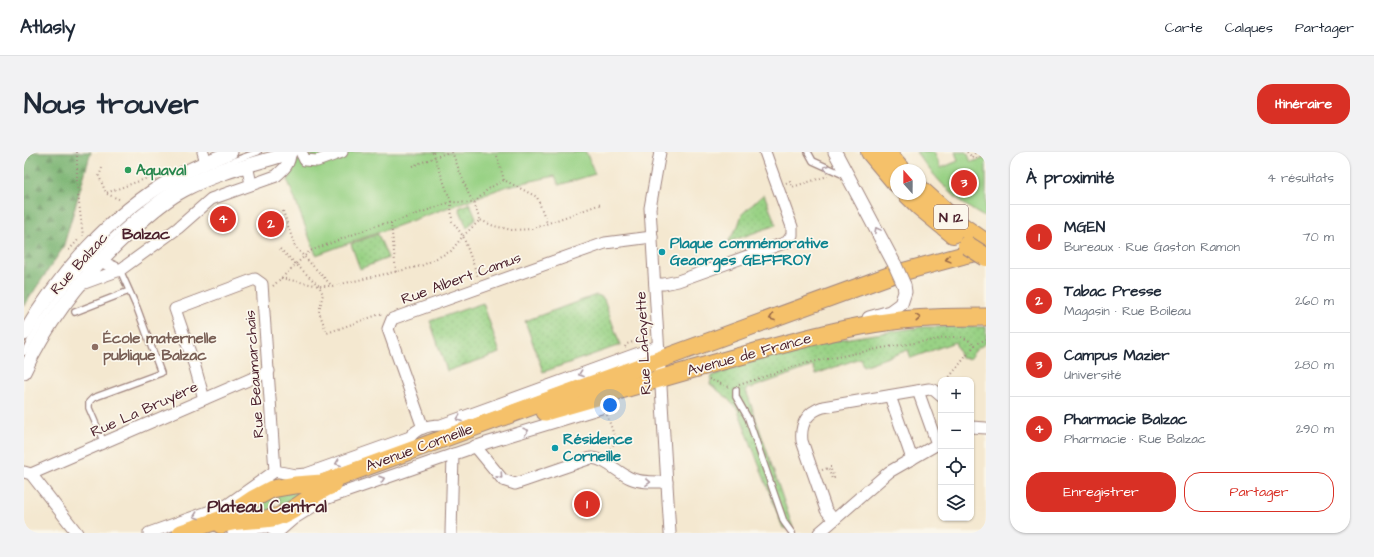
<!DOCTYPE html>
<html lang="fr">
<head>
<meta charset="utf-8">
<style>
	body { margin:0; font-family:"Architects Daughter",sans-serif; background:#f2f2f3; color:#1f2937 }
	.controls { position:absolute; right:12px; bottom:12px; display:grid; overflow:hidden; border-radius:8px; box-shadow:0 1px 3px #0004 }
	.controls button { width:36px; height:36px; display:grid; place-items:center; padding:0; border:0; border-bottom:1px solid #e0e1e3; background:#fff; color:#1f2937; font:20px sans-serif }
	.compass { position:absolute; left:866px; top:12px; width:36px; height:36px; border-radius:50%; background:#fff; box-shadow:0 1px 3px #0004; rotate:339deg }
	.you { position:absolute; left:586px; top:253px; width:14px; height:14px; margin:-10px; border:3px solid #fff; border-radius:50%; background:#1a73e8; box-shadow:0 0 0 6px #1a73e833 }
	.badge { display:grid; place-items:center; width:26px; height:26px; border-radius:50%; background:#d93025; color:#fff; font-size:13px; font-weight:700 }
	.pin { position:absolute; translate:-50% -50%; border:2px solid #fff; box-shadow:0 1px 4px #0006 }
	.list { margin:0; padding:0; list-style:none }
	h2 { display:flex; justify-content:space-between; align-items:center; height:52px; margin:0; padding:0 16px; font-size:17px }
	h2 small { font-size:13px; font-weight:400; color:#747a83 }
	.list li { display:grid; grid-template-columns:26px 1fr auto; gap:12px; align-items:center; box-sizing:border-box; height:64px; padding:0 16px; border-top:1px solid #e0e1e3 }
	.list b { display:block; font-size:15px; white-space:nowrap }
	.list p { margin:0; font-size:13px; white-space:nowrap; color:#747a83 }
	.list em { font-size:13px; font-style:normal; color:#747a83 }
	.actions { display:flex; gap:8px; padding:12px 16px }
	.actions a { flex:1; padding:9px 0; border:1px solid #d93025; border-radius:16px; text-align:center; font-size:14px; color:#d93025 }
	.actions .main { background:#d93025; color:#fff }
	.icon { flex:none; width:22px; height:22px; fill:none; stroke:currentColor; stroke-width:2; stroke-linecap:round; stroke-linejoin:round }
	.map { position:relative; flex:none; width:962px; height:381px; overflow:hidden; border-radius:16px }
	header { display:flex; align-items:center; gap:24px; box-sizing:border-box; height:56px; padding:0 20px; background:#fff; border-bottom:1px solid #e0e1e3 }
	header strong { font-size:19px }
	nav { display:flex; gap:22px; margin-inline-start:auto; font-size:14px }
	.intro { display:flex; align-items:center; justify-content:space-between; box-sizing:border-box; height:96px; padding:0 24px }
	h1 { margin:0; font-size:28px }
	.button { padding:10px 18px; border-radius:16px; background:#d93025; color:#fff; font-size:14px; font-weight:700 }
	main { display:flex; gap:24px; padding:0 24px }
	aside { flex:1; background:#fff; border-radius:16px; box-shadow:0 1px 3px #0004 }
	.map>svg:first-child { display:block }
	.grass { fill:#99d285; stroke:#727858 }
	.forest { fill:url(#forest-firs); stroke:#626a4e }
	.park { fill:url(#park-dots); stroke:#727858 }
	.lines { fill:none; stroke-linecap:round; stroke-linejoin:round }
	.service-casing { stroke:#9f847e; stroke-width:8 }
	.minor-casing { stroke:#9f847e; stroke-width:13 }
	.tertiary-casing { stroke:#9f847e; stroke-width:15 }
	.primary-casing { stroke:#9f847e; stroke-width:19 }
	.trunk-casing { stroke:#9f847e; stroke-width:20 }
	.path { stroke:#9f847e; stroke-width:2; stroke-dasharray:1 3; stroke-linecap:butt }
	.service { stroke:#fff; stroke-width:5.5 }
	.minor { stroke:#fff; stroke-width:11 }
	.tertiary { stroke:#fff; stroke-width:13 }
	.primary { stroke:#f5c16b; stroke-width:17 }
	.trunk { stroke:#f5c16b; stroke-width:18 }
	.tertiary-bridge-casing { stroke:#9f847e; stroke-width:15; stroke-linecap:butt }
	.trunk-bridge-casing { stroke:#9f847e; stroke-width:20; stroke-linecap:butt }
	.tertiary-bridge { stroke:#fff; stroke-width:13 }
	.trunk-bridge { stroke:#f5c16b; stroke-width:18 }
	.oneway { stroke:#ae9aa0 }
	.oneway2 { stroke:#976848 }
	.leisure-dot { fill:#2e9e5b; stroke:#fbf7ec; stroke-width:1.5 }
	.culture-dot { fill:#0f9aa8; stroke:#fbf7ec; stroke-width:1.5 }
	.education-dot { fill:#8d6e63; stroke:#fbf7ec; stroke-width:1.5 }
	.labels { text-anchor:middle; stroke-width:3.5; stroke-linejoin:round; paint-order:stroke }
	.shield { fill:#fbf7ec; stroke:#7f6065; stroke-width:1 }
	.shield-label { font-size:14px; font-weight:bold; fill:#4a1f2b }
	.leisure-label { font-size:15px; font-weight:bold; fill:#27864d; stroke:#fbf7ec; text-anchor:start }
	.culture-label { font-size:15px; font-weight:bold; fill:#0d838f; stroke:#fbf7ec; text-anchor:start }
	.street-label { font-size:15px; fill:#4a1f2b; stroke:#fbf7ec }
	.education-label { font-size:15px; font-weight:bold; fill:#785e54; stroke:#fbf7ec; text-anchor:start }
	.neighbourhood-label { font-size:16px; font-weight:bold; fill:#4a1f2b; stroke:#fbf7ec }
	.quarter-label { font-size:17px; font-weight:bold; fill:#4a1f2b; stroke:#fbf7ec }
</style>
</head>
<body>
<header>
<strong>Atlasly</strong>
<nav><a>Carte</a><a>Calques</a><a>Partager</a></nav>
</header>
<div class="intro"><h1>Nous trouver</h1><a class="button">Itinéraire</a></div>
<main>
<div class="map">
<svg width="962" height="381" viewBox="0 0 962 381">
	<defs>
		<pattern id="forest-firs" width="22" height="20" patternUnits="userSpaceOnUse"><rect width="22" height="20" fill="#7ab472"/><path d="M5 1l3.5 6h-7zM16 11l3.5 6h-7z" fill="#66925e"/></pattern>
		<pattern id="park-dots" width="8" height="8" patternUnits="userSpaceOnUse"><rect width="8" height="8" fill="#99d285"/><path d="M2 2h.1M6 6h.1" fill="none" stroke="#85b473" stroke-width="1.8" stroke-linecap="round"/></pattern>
	</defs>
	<rect width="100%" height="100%" fill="#fbf7ec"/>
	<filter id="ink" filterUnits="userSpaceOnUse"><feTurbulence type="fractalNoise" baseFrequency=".025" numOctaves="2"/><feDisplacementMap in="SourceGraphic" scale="8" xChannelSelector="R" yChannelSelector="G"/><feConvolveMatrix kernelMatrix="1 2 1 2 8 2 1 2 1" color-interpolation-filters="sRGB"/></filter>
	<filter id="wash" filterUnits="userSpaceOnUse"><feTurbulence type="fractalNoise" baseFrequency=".012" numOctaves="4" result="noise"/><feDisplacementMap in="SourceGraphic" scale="16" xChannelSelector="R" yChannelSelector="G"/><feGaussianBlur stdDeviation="0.9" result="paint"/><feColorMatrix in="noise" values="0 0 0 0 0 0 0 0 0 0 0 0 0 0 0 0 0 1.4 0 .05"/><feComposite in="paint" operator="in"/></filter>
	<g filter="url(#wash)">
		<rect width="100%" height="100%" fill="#f4e8d0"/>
		<g class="grass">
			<path d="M296 0H562L571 22 535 33 531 24 484 34 292 103 264 29 273 9Z"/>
			<path d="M892 0H910L917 16 934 9 931 0H943L947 10 962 6V66C933 51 911 26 892 0Z"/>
			<path d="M281 339 258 357 252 341Z"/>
			<path d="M247 343 252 359 230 363 222 358Z"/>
		</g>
		<path class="forest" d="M0 0H67L39 96 0 154Z"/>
		<g class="park">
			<path d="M740 42 752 73 704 90 714 74 718 62Z"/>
			<path d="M446 51 452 66 443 76 435 56Z"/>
			<path d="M354 82 364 106 336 117 327 92Z"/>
			<path d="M572 143 576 144 580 147 596 193 519 220 501 169Z"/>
			<path d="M459 151 476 201 423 219 406 169Z"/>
			<path d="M897 175H962V191L952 198 945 207 937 206 931 190 887 206 884 198 839 214 836 206 792 222 789 214 727 236 726 235 724 236 722 238 769 376H759L714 258 702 245 686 232 688 224 754 200 826 186Z"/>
		</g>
	</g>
	<g filter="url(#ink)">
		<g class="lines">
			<defs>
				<g id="service">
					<path d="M784 0 789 9 820 23"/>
					<path d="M51 160 105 139"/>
					<path d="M0 200C28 148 64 104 109 66 123 55 137 43 153 34 178 20 206 10 234 0"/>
					<path d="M712 238V245L724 266 760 370 768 381"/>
					<path d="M80 291 65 256V250L69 246 137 221 113 156 96 118"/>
				</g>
				<g id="minor">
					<path d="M179 0 182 10"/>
					<path d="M277 0 281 8 293 9 318 0"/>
					<path d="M636 0 626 56 646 381"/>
					<path d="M223 13 227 32"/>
					<path d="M45 117 76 109 96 118"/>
					<path d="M631 132H640L654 129 763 90 768 83V75L741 0"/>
					<path d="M55 133 96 118 154 76 187 47 252 24C260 17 266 12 266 1"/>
					<path d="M894 239 913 292"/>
					<path d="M866 244 888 307"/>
					<path d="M180 247 171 215 151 157 231 127 238 132 251 319"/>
					<path d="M947 275 962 276"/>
					<path d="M399 276 364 177 368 167 581 91 628 85"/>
					<path d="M451 294 479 328 491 332 567 306C582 307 593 320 606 326 617 331 631 330 643 330"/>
					<path d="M0 320 7 322 53 381"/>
					<path d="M7 322 245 219"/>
					<path d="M810 368 802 358 778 289C776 272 783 260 799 255L905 237 910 238 917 244"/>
					<path d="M125 381 203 353 251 319 271 323 282 322 386 285C393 276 406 273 417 273L634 194"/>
					<path d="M209 381 221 377 243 375 254 380 269 367 301 347 462 291 577 256"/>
					<path d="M427 381 429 302"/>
					<path d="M795 381 865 320 917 290"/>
				</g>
				<g id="tertiary">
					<path d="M811 0 871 113"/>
					<path d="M845 166 866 160 877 152 881 140 880 133"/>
					<path d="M0 182C36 120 86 63 148 27 167 16 187 8 207 0"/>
					<path d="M0 220C26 164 63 119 108 78 124 63 141 48 160 38 194 20 231 12 266 1"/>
				</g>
				<g id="primary">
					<path d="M521 260C589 241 656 220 724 202 772 189 820 175 869 169 900 165 931 165 962 165"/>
					<path d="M197 373C215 366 234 370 252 365 275 358 288 340 309 333"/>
					<path d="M157 381 201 366 229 347 248 337 271 333 298 331 867 123 940 103 962 99"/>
				</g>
				<g id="trunk">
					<path d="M846 0 872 31"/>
					<path d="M862 0 878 18"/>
					<path d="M896 37 936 73 962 91"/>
					<path d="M883 42 895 54 929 82"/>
				</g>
			</defs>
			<use href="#service" class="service-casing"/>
			<use href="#minor" class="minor-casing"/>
			<use href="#tertiary" class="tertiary-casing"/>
			<use href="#primary" class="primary-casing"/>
			<use href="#trunk" class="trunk-casing"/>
			<g class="path">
				<path d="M53 0V34L59 84"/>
				<path d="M409 0 427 50 428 69 439 84 454 125"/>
				<path d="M428 0 445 43 450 51 456 68"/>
				<path d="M943 0 950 7 962 3"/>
				<path d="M473 4 480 28"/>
				<path d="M948 5 951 1"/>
				<path d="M388 14 425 0"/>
				<path d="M78 16 75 24 82 41 132 23"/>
				<path d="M762 31 766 29 768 35 804 24"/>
				<path d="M83 42 97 48"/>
				<path d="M259 59 271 95 308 134"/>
				<path d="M367 71 372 120"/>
				<path d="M256 97 295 134 299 142 295 160 303 181 359 161"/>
				<path d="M45 98 54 88"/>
				<path d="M257 126 295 134H308L397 114 427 99 439 84 456 68 470 74 488 78 508 77 577 52"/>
				<path d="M249 134 286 99 354 73 367 71 427 50 450 51 464 37 480 28 513 45 523 71"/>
				<path d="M601 195 603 192 621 186 623 181"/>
				<path d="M685 227 705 235"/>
				<path d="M923 228 951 193"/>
				<path d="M715 233 778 212 858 196 928 185H937L944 188 951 193 962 187"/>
				<path d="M583 263 592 289 583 301"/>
				<path d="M798 318 804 316 808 327 810 326 806 315H807"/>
			</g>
			<use href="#service" class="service"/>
			<use href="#minor" class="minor"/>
			<use href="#tertiary" class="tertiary"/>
			<use href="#primary" class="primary"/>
			<use href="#trunk" class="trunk"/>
			<defs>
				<path id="tertiary-bridge" d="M871 113 880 133"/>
				<path id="trunk-bridge" d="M943 93 962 105"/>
			</defs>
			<use href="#tertiary-bridge" class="tertiary-bridge-casing"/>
			<use href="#trunk-bridge" class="trunk-bridge-casing"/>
			<use href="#tertiary-bridge" class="tertiary-bridge"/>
			<use href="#trunk-bridge" class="trunk-bridge"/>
		</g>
		<defs><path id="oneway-chevron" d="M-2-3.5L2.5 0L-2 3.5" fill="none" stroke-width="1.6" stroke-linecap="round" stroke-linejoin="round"/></defs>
		<g class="oneway">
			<use href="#oneway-chevron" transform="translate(802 16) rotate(-159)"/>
			<use href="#oneway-chevron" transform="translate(853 78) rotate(-118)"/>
			<use href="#oneway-chevron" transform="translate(557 222) rotate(160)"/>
			<use href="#oneway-chevron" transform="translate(435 267) rotate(160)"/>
			<use href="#oneway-chevron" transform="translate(502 279) rotate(-17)"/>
			<use href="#oneway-chevron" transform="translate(314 311) rotate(160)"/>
			<use href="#oneway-chevron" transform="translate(476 324) rotate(48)"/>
			<use href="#oneway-chevron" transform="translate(358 327) rotate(-19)"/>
			<use href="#oneway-chevron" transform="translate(624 330) rotate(2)"/>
			<use href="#oneway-chevron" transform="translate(172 364) rotate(160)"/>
		</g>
		<g class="oneway2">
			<use href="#oneway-chevron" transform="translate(924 107) rotate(165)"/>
			<use href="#oneway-chevron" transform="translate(748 166) rotate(160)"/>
			<use href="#oneway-chevron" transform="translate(894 166) rotate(-4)"/>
		</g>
	</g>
	<circle class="leisure-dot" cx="104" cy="18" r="4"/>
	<g class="culture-dot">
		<circle cx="638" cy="100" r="4"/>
		<circle cx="531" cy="296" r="4"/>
	</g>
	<circle class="education-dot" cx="71" cy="195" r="4"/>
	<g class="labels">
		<rect class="shield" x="910" y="53" width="34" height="24" rx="3"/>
		<g class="shield-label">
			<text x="927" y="70">N 12</text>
		</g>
		<g class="leisure-label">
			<text x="112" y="23">Aquaval</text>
		</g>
		<g class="culture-label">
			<text x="646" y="96">Plaque commémorative<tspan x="646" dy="17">Geaorges GEFFROY</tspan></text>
			<text x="539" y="292">Résidence<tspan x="539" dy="17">Corneille</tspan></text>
		</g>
		<g class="street-label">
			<text transform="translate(55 111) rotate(-48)" y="5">Rue Balzac</text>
			<text transform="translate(437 126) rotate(-20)" y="5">Rue Albert Camus</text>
			<text transform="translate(619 191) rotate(-93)" y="5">Rue Lafayette</text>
			<text transform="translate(725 202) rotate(-15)" y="5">Avenue de France</text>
			<text transform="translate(230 222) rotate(-94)" y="5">Rue Beaumarchais</text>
			<text transform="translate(120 257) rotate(-24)" y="5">Rue La Bruyère</text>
			<text transform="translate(395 295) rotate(-20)" y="5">Avenue Corneille</text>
		</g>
		<g class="education-label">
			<text x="79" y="191">École maternelle<tspan x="79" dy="17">publique Balzac</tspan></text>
		</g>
		<g class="neighbourhood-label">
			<text x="122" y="87">Balzac</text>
		</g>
		<g class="quarter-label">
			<text x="243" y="360">Plateau Central</text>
		</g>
	</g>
</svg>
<div class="controls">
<button>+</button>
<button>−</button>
<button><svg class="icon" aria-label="locate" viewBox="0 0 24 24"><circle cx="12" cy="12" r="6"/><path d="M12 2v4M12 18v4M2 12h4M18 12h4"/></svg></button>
<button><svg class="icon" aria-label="layers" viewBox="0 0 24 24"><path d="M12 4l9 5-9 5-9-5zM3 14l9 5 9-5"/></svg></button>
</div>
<svg class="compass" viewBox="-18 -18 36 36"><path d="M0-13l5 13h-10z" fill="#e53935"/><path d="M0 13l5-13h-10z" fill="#747a83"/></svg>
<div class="you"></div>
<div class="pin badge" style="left:563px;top:352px">1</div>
<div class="pin badge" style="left:247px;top:72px">2</div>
<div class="pin badge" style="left:940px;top:31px">3</div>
<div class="pin badge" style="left:199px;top:67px">4</div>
</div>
<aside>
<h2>À proximité<small>4 résultats</small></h2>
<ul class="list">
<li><span class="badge">1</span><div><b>MGEN</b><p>Bureaux · Rue Gaston Ramon</p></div><em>70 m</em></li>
<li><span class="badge">2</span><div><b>Tabac Presse</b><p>Magasin · Rue Boileau</p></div><em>260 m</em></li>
<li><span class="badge">3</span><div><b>Campus Mazier</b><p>Université</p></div><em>280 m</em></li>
<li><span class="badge">4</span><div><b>Pharmacie Balzac</b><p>Pharmacie · Rue Balzac</p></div><em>290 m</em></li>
</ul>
<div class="actions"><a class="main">Enregistrer</a><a>Partager</a></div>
</aside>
</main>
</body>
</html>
